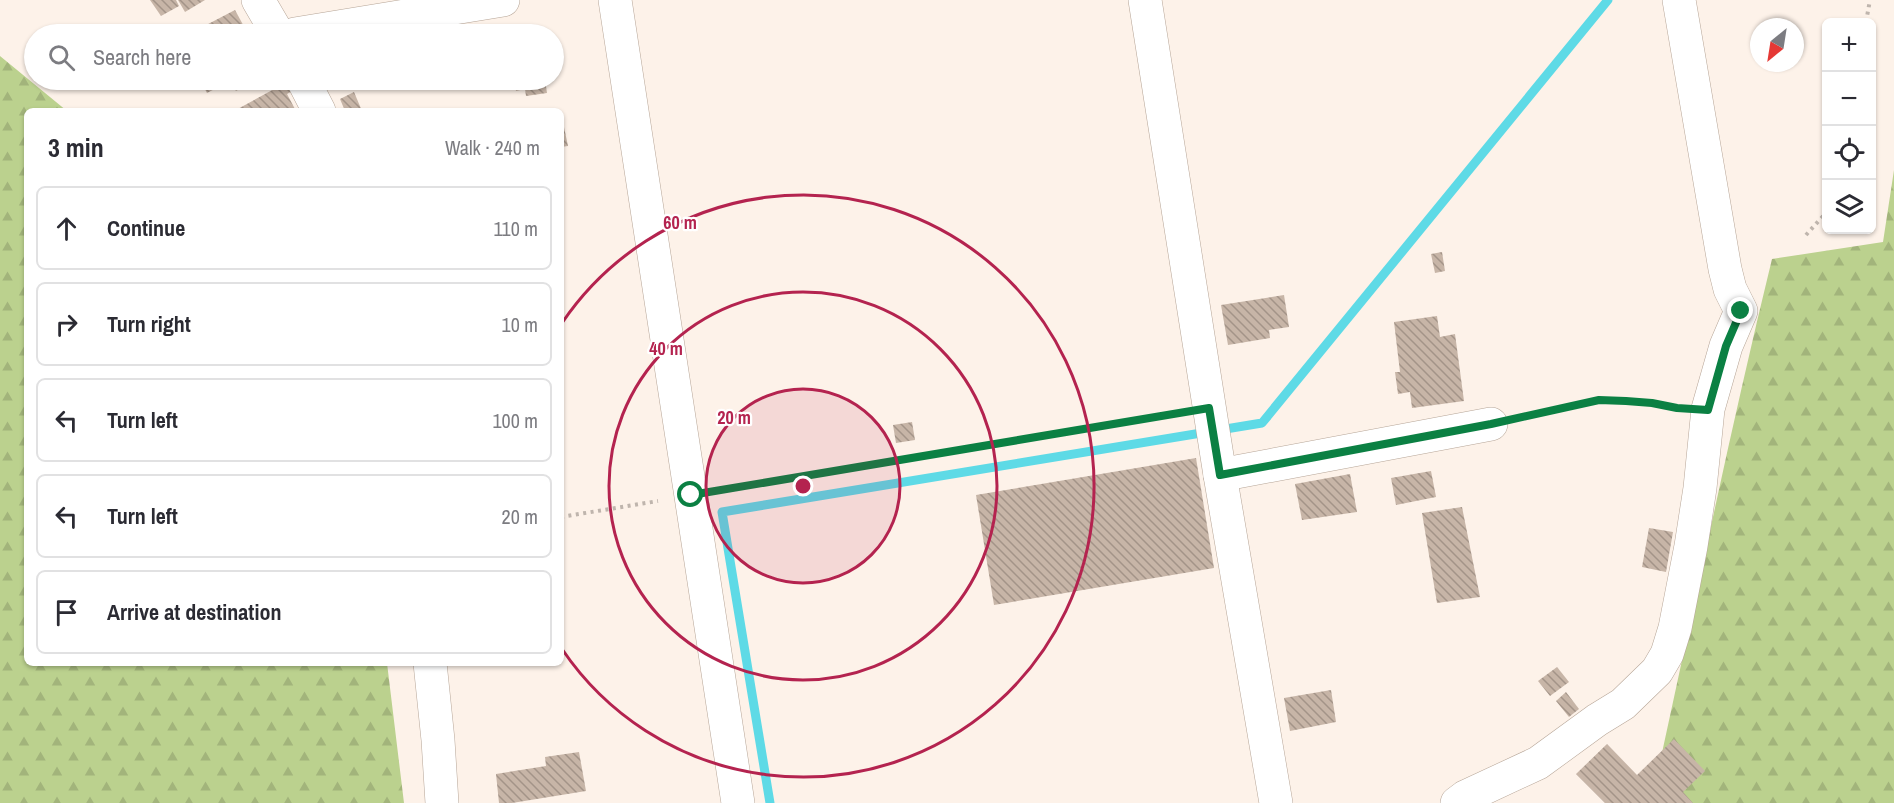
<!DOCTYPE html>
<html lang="en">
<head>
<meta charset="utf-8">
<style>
	body { margin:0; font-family:"Archivo Narrow",sans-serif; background:#f7f7f7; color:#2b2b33 }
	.controls { position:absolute; right:18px; top:18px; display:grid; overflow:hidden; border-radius:9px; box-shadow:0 2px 4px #0004 }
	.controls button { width:54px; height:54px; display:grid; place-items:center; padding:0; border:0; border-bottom:2px solid #e1e1e2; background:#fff; color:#2b2b33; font:30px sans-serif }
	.compass { position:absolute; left:1750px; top:18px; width:54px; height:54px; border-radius:50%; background:#fff; box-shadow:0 2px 4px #0004; rotate:210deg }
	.stop { position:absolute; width:18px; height:18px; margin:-14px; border:4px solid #0b8043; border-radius:50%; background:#fff }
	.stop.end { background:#0b8043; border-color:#fff; box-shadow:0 2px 6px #0008 }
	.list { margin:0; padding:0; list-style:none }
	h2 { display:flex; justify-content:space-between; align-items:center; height:78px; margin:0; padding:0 24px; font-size:26px }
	h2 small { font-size:20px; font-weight:400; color:#7c7c81 }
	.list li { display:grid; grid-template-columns:39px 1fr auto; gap:18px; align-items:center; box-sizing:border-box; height:84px; margin:0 12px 12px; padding:0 12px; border:2px solid #e1e1e2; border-radius:9px }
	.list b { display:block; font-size:22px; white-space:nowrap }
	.list em { font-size:20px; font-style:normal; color:#7c7c81 }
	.icon { flex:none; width:33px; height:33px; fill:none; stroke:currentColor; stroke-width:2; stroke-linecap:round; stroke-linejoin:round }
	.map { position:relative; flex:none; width:1894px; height:803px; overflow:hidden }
	.search { position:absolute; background:#fff; box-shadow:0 2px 4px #0004; left:24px; top:24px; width:540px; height:66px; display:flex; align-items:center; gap:15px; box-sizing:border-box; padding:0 21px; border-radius:33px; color:#7c7c81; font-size:22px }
	.panel { position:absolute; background:#fff; box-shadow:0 2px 4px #0004; left:24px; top:108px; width:540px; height:558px; border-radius:9px }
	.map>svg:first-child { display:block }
	.forest { fill:url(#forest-firs) }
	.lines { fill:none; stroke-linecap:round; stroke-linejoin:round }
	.stream { stroke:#5edae6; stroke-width:9 }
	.building { fill:url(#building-back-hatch) }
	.street-casing { stroke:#b6a597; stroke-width:34 }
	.path { stroke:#bfb5ad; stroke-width:4; stroke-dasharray:3 4.5; stroke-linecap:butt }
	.street { stroke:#fff; stroke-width:33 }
	.route { stroke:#0b8043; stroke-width:8 }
	.ring { fill:none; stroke:#b4234f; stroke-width:3 }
	.centre { fill:#b4234f; stroke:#fff; stroke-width:3 }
	.ring-label { font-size:18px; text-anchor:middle; font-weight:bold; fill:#b4234f; stroke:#fff; stroke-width:4.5; stroke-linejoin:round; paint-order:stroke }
</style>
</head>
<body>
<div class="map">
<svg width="1894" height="803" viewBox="0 0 1894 803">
	<defs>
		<pattern id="forest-firs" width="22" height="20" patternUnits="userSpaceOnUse" patternTransform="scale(1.5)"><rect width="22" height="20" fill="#bbd18e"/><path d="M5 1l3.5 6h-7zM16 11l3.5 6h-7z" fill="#a2b47b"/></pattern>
		<pattern id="building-back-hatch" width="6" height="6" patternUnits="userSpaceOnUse" patternTransform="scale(1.5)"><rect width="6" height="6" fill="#c7b5a7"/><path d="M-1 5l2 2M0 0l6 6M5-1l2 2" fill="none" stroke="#a39488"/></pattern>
	</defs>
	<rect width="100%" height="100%" fill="#fdf2e9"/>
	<g class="forest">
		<path d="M0 56 67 111H27V663H387L404 803H0Z"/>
		<path d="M1894 170V803H1651C1691 622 1728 439 1772 259L1883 242Z"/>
	</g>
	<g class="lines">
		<path class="stream" d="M770 803 722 512 1262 423 1608 0"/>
	</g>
	<g class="building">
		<path d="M150 0H176L179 6 161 16Z"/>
		<path d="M178 0H205L185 12Z"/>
		<path d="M235 10 248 34H189Z"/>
		<path d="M536 28 537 34H499V33Z"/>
		<path d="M200 80H257L236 91 230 81 207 93Z"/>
		<path d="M514 80H545L547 93 526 96 525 89 516 91Z"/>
		<path d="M287 82 292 91 287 94 296 111H234Z"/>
		<path d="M354 92 362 111H345L340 99Z"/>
		<path d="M561 113 568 146 561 147Z"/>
		<path d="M1442 252 1445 271 1435 273 1431 254Z"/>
		<path d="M1284 295 1289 327 1269 330 1270 338 1228 345 1221 305Z"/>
		<path d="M1437 316 1440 337 1455 334 1464 401 1412 408 1410 392 1398 394 1395 372H1400L1394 322Z"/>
		<path d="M912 422 915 440 896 443 893 425Z"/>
		<path d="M1196 458 1214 568 994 605 976 495Z"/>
		<path d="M1431 471 1436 497 1396 505 1391 478Z"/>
		<path d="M1350 474 1357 512 1302 520 1295 484Z"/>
		<path d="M1462 507 1480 597 1437 603 1422 513Z"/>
		<path d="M1649 528 1673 532 1666 572 1642 567Z"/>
		<path d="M1557 667 1569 682 1550 696 1538 681Z"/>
		<path d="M1331 690 1336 722 1290 731 1284 698Z"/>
		<path d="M1566 692 1579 709 1569 717 1556 701Z"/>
		<path d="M1674 739 1705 771 1683 792 1693 803H1605L1576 774 1607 744 1637 775Z"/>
		<path d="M579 752 586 791 512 803H499L496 774 546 766 545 757Z"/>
	</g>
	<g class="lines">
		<defs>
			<g id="street">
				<path d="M258 0 278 34"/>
				<path d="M615 0 738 803"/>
				<path d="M1145 0 1220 475 1276 803"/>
				<path d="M295 34 503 0"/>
				<path d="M303 80 319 111"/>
				<path d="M1220 475 1491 424"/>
				<path d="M430 663 438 740 442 803"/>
				<path d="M1457 803 1465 797 1538 763 1597 720 1623 704 1657 671 1667 654 1675 628 1691 546 1700 488 1708 409 1726 346 1741 311 1730 289 1725 269 1679 0"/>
			</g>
		</defs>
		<use href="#street" class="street-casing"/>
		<g class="path">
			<path d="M1866 22 1870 0"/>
			<path d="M1806 235 1824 215 1826 208"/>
			<path d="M1522 417 1599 400 1652 403 1674 408"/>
			<path d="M722 490 1179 413"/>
			<path d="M561 517 658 501"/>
		</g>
		<use href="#street" class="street"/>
	</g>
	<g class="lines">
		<path class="route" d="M691 495 1209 408 1220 475 1491 424 1599 400 1626 401 1652 403 1677 408 1708 410 1726 346 1741 311"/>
	</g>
	<circle cx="803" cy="486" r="97" fill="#b4234f" fill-opacity=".12"/>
	<g class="ring">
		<circle cx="803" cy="486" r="97"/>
		<circle cx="803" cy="486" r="194"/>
		<path d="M562 323A291 291 0 1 1 562 649"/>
	</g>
	<circle cx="803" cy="486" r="9" class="centre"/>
	<g class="ring-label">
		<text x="680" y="229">60 m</text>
		<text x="666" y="355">40 m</text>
		<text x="734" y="424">20 m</text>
	</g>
</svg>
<div class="controls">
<button>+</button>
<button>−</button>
<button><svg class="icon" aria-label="locate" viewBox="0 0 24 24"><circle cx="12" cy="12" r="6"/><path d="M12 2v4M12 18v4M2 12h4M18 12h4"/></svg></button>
<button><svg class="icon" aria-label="layers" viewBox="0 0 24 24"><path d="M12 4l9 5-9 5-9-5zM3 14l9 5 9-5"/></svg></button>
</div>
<svg class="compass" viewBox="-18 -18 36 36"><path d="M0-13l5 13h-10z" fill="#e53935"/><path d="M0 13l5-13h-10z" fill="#7c7c81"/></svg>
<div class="stop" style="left:691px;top:495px"></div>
<div class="stop end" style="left:1741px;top:311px"></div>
<div class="search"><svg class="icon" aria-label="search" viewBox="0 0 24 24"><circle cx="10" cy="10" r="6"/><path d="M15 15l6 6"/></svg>Search here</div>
<section class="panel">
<h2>3 min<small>Walk · 240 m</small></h2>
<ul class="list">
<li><svg class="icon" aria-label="ahead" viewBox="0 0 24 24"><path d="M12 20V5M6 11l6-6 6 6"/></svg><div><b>Continue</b></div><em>110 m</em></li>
<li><svg class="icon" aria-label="right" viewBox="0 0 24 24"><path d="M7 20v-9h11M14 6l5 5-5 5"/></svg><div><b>Turn right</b></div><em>10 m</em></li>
<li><svg class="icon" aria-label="left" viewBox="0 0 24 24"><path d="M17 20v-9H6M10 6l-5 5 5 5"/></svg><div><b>Turn left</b></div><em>100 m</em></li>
<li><svg class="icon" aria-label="left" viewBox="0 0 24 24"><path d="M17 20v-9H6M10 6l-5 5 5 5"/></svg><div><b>Turn left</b></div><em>20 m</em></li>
<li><svg class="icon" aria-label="arrive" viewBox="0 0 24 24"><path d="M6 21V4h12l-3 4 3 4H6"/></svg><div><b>Arrive at destination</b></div></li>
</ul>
</section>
</div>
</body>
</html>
